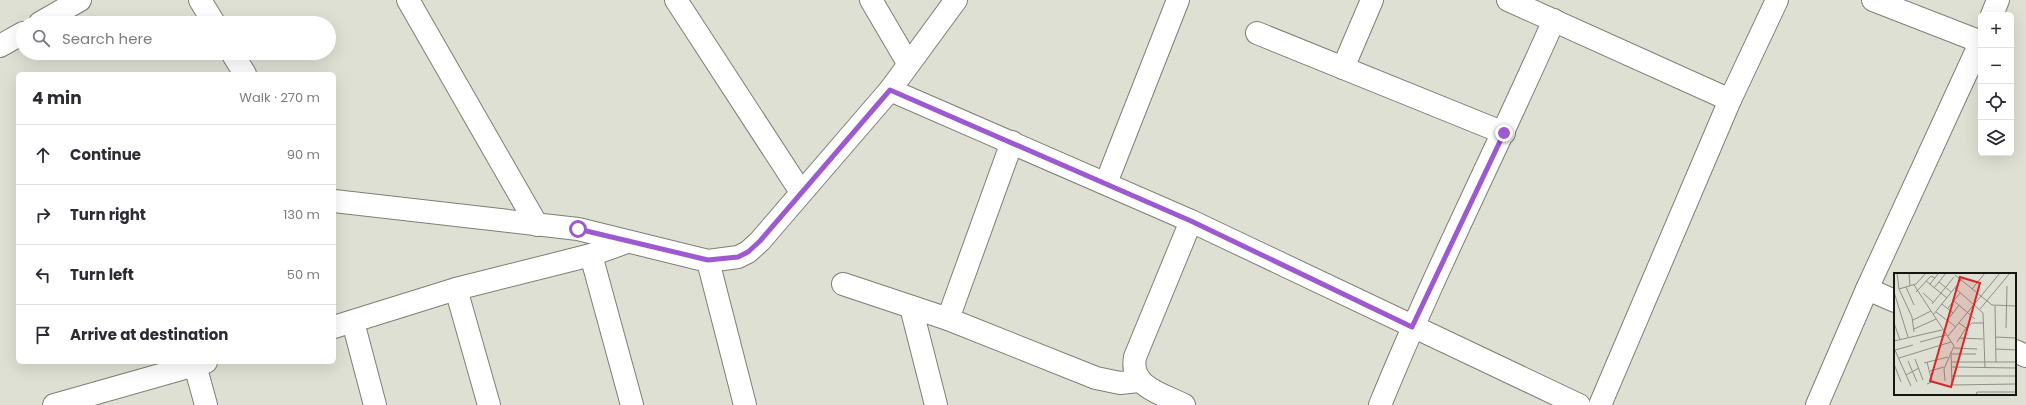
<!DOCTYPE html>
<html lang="en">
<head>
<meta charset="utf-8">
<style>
	body { margin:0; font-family:Poppins,sans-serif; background:#f7f7f7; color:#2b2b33 }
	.controls { position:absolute; right:12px; top:12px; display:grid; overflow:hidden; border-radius:6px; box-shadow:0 4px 16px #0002 }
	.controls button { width:36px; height:36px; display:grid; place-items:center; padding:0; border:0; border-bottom:1px solid #e1e1e2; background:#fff; color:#2b2b33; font:20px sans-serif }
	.stop { position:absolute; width:12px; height:12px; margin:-9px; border:3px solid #9d59cf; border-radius:50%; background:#fff }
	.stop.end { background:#9d59cf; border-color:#fff; box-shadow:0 1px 4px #0008 }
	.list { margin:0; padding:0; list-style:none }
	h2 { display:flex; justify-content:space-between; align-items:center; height:52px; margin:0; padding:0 16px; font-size:17px }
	h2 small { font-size:13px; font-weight:400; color:#7c7c81 }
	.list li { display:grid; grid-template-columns:26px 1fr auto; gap:12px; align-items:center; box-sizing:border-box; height:60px; padding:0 16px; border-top:1px solid #e1e1e2 }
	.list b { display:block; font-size:15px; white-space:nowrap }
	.list em { font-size:13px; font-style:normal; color:#7c7c81 }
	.icon { flex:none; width:22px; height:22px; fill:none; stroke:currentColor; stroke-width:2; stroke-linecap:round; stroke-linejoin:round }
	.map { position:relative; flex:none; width:2026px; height:405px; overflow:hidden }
	.search { position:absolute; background:#fff; box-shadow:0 4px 16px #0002; left:16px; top:16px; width:320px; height:44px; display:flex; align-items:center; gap:10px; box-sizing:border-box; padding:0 14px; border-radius:22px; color:#7c7c81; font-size:15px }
	.panel { position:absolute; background:#fff; box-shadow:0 4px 16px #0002; left:16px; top:72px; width:320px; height:292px; border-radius:6px }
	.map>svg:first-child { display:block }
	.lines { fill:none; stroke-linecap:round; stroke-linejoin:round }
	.minor-casing { stroke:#7e7f74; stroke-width:24 }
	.minor { stroke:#fff; stroke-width:22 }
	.route { stroke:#9d59cf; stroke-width:5 }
	.inset-road { fill:none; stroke:#8f8f86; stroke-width:1 }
	.view { fill:#d62828; fill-opacity:0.15; stroke:#d62828; stroke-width:2 }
	.inset-edge { fill:none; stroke:#161612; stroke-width:2 }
</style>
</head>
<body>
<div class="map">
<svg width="2026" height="405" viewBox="0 0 2026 405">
	<rect width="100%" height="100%" fill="#dfe0d4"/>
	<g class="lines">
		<defs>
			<g id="minor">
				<path d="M200 0 214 23"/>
				<path d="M408 0 537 225"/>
				<path d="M676 0 801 192"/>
				<path d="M871 0 908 63"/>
				<path d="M1508 0 1730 100"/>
				<path d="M1873 0 1981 42"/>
				<path d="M1992 15 1998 0"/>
				<path d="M40 23 80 0"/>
				<path d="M1257 33 1504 133"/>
				<path d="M0 46 23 33"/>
				<path d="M232 53 245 74"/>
				<path d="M1343 68 1372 0"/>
				<path d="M890 90 1191 221 1579 405"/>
				<path d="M1106 183 1178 0"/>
				<path d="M334 201 578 229 708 261 738 257 748 252 760 241 890 90 956 0"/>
				<path d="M591 255 632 405"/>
				<path d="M708 261 745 405"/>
				<path d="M843 284 948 319 1096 378 1120 383 1139 381"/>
				<path d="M456 289 489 405"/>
				<path d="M1867 289 1895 301"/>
				<path d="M911 307 936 405"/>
				<path d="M948 319 1012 142"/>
				<path d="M353 322 375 405"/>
				<path d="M334 327 456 289 591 255 627 242"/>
				<path d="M2015 351 2026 356"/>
				<path d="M195 365 206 405"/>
				<path d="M54 405 206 362"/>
				<path d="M1184 405C1163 394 1129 387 1135 357L1191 221"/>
				<path d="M1380 405C1433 275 1497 149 1554 20"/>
				<path d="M1600 405 1730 100 1777 0"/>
				<path d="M1817 405 1867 289 1981 41"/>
			</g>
		</defs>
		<use href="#minor" class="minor-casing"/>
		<use href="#minor" class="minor"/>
	</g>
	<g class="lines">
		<path class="route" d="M578 229 708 260 738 257 748 252 760 241 890 90 1191 221 1412 327 1504 133"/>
	</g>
	<g transform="translate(1894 273)">
		<rect width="122" height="122" fill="#dfe0d4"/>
		<path class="inset-road" d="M3 0 5 16 18 44 20 59M15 0 16 13M61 2 98 32 122 33M32 8 53 25M45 9 57 19M36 11 44 1M20 12 60 73 50 96 51 108M12 14 20 32M40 15 52 0M61 15 89 40 91 95M5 16 22 11 32 0M78 16 91 0M0 19 14 64M22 19 37 3 41 5M29 20 39 29M60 28 81 46M38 31 60 4M48 31 59 40M101 33 102 89M54 35 66 20M86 36 116 0M42 39 62 54M39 42 67 7M56 44 65 32M19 47 37 38M0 50 6 67M65 50 72 55 78 50H90M112 55 113 13M20 56 42 46M54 63 106 0M101 64 122 65M65 65 89 66M0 68 48 57M26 69 52 62M63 69 72 55M0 75 17 113M60 75 83 76M102 76 122 77M1 77 19 72M57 79 58 112 122 111M58 81H82M5 85 57 69M21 86 29 107M14 88 23 109M57 89H122M30 90 54 84M0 91 7 109M58 94 122 95M36 98 50 94M12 102 25 95M57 103H122M33 111 38 109 33 89M82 122 83 119H122"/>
		<path class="view" d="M66 4 86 10 57 114 36 108Z"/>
		<rect width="122" height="122" class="inset-edge"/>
	</g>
</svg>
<div class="controls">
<button>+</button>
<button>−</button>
<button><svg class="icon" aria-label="locate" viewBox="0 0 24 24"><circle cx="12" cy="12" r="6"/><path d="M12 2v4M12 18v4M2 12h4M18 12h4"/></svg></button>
<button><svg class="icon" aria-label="layers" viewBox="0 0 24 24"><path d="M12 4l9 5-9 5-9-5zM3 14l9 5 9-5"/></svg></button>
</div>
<div class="stop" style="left:578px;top:229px"></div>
<div class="stop end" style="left:1504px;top:133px"></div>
<div class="search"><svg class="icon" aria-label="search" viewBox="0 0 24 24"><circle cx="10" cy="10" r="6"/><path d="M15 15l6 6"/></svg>Search here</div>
<section class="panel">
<h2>4 min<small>Walk · 270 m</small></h2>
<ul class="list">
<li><svg class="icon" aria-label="ahead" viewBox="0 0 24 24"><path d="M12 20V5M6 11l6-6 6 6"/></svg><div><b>Continue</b></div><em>90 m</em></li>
<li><svg class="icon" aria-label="right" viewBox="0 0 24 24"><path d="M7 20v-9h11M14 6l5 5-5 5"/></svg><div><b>Turn right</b></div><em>130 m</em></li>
<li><svg class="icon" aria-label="left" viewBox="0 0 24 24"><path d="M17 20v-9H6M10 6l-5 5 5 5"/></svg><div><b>Turn left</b></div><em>50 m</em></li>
<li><svg class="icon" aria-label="arrive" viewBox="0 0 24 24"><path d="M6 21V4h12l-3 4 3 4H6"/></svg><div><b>Arrive at destination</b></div></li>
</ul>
</section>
</div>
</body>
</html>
